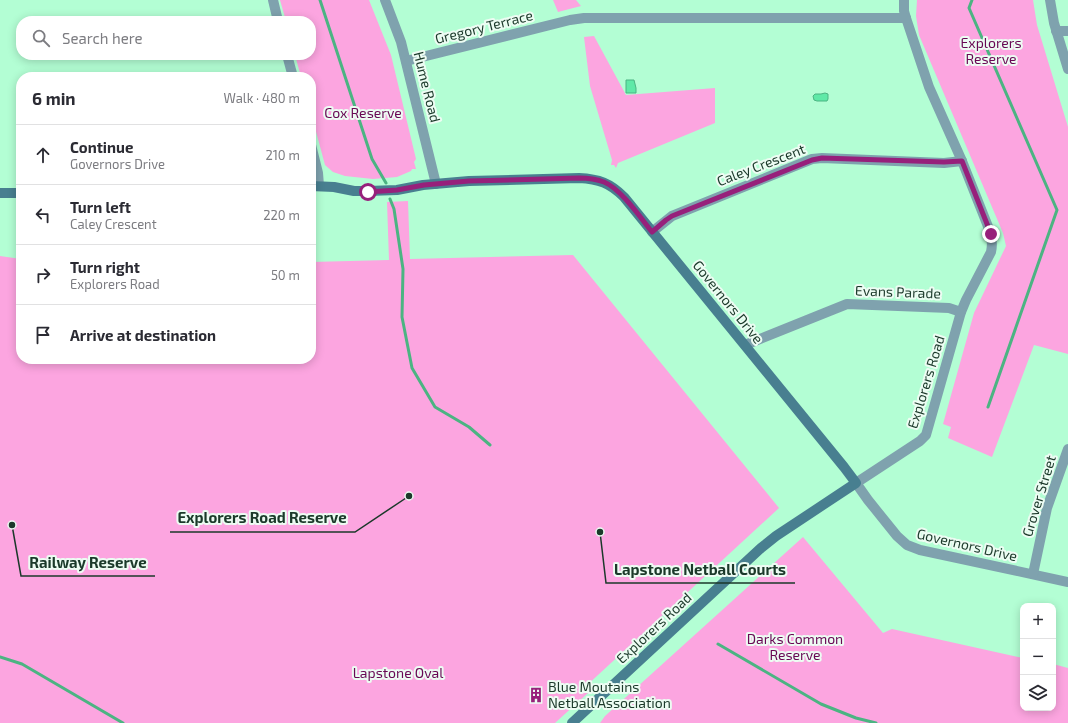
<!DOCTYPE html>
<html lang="en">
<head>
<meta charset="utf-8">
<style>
	body { margin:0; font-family:"Exo 2",sans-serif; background:#f2f2f3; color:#2b2b33 }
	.controls { position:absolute; right:12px; bottom:12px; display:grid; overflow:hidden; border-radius:8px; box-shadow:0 2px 10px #0003 }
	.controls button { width:36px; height:36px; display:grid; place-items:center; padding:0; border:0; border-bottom:1px solid #e1e1e2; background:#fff; color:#2b2b33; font:20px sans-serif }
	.stop { position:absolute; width:12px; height:12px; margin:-9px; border:3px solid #97207b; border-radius:50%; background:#fff }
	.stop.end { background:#97207b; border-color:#fff; box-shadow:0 1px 4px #0008 }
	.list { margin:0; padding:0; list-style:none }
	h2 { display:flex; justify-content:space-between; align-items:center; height:52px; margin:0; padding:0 16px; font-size:17px }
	h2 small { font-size:13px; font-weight:400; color:#7c7c81 }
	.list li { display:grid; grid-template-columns:26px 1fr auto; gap:12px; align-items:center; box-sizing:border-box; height:60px; padding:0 16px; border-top:1px solid #e1e1e2 }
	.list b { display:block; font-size:15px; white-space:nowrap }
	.list p { margin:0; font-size:13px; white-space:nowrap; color:#7c7c81 }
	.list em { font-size:13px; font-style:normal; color:#7c7c81 }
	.icon { flex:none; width:22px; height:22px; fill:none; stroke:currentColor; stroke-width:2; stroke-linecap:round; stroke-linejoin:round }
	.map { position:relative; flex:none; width:1068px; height:723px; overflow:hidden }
	.search { position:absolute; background:#fff; box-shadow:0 2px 10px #0003; left:16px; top:16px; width:300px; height:44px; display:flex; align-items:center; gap:10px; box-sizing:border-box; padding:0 14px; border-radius:16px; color:#7c7c81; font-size:15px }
	.panel { position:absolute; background:#fff; box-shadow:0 2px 10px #0003; left:16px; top:72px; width:300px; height:292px; border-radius:16px }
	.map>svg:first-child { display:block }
	.green { fill:#fca5e0 }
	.water { fill:#5fe9a7; stroke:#4bb482 }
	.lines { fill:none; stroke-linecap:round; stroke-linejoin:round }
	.stream { stroke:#4bb482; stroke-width:3 }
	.minor { stroke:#7fa2ae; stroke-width:10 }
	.secondary { stroke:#487f90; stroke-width:10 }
	.route { stroke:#97207b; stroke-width:5 }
	.labels { text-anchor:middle; stroke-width:4; stroke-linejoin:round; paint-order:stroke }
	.street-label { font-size:14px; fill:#1b392a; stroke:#edfcf3 }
	.park-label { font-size:14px; fill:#680854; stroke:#edfcf3 }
	.poi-label { font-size:14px; fill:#1b392a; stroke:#edfcf3; text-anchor:start }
	.leader { fill:none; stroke:#1b392a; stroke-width:1.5 }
	.callout-dot { fill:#1b392a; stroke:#edfcf3; stroke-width:1.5 }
	.callout-label { font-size:15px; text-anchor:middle; font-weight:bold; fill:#1b392a; stroke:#edfcf3; stroke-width:4; stroke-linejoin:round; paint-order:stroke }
</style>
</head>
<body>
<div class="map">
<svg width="1068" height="723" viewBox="0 0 1068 723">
	<rect width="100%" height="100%" fill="#b3fed4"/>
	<g class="green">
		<path d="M280 0H369L391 55 416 159 414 162 416 169H412L411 171 397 177 373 179 345 176 333 172 325 165 311 113V77H301L295 55H311V21H286Z"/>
		<path d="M553 0H576L581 6 558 12Z"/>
		<path d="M917 0H1033L1037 25 1068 127V354L1034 345 992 457 948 438 951 427 943 424 974 313 1006 246 1003 233 919 35 916 16Z"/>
		<path d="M594 36 626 95 715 88V123L618 163 616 168 614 165H611L612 160 590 86 584 37Z"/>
		<path d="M408 201 410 259 573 255 779 508 585 687 588 693 555 723H0V256L21 259V359H311V262L389 260 387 202Z"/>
		<path d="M803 537 883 633 892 629 1023 658V708H1053V664L1068 668V723H600L605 716Z"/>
	</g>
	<g class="water">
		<path d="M626 80H634L636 88V93H626Z"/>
		<path d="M825 93 828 94V99L827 101H817L814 100 813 96 815 94H821Z"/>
	</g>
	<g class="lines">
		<g class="stream">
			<path d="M320 0 372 159 386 183"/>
			<path d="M972 0 969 8 1057 210 988 407"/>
			<path d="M390 199 394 209 403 269 402 317 412 368 435 407 469 427 490 445"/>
			<path d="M718 644 821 704 856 718 876 723"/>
			<path d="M0 657 22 664 123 723"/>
		</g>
		<g class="minor">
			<path d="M273 0 278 21"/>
			<path d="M385 0 401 42 436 184"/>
			<path d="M904 0V11L906 18 929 87 962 161 989 229C992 237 993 243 991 252L966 300 961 312 926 435 920 441 856 483 868 500 897 536 907 545 920 550 1068 582"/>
			<path d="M1050 0 1054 23 1068 69"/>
			<path d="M1056 31H1068"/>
			<path d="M287 55 293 77"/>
			<path d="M406 61 570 20 584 18H906"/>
			<path d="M311 145 318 173 319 186"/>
			<path d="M652 232 672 216 812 159 822 158 944 163 962 161"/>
			<path d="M745 345 847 304 949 308 961 312"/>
			<path d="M1033 574 1047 508 1068 449"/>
		</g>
		<g class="secondary">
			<path d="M311 186 334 187 354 191H368L397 190 423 185 469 181 579 178C599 179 610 183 624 197L844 467 856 483 776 536 761 548 572 723"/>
			<path d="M0 193H21"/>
		</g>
	</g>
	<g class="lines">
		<path class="route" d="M368 192 397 190 424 185 469 181 579 178C588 178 596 179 604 182 621 189 640 217 652 232L666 220 672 216 812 160 822 158 944 162 962 161 991 234"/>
	</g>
	<defs>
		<symbol id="building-bare" viewBox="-9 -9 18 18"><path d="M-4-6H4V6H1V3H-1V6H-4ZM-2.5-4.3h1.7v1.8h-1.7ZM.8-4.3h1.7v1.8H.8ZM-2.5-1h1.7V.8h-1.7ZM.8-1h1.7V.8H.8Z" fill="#97207b" stroke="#edfcf3" stroke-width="2.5" paint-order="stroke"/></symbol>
	</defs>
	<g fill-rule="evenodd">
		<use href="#building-bare" x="525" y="684" width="22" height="22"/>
	</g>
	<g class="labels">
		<g class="street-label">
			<text transform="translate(484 27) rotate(-14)" y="5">Gregory Terrace</text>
			<text transform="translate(427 87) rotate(76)" y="5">Hume Road</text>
			<text transform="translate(761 165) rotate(-21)" y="5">Caley Crescent</text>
			<text transform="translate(898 292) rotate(2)" y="5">Evans Parade</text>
			<text transform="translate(728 302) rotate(51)" y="5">Governors Drive</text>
			<text transform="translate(926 382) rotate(-73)" y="5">Explorers Road</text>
			<text transform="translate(1039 496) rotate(-73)" y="5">Grover Street</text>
			<text transform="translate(967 545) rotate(13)" y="5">Governors Drive</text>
			<text transform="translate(654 628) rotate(-43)" y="5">Explorers Road</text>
		</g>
		<g class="park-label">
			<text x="991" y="48">Explorers<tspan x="991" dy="16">Reserve</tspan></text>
			<text x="363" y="118">Cox Reserve</text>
			<text x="795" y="644">Darks Common<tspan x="795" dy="16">Reserve</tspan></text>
			<text x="398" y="678">Lapstone Oval</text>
		</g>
		<g class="poi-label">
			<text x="548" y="692">Blue Moutains<tspan x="548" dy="16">Netball Association</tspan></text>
		</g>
	</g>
	<path class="leader" d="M409 496L355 532H170M12 525L21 576H155M600 532L606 583H795"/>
	<g class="callout-dot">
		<circle cx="409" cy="496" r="4"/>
		<circle cx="12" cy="525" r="4"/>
		<circle cx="600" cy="532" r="4"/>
	</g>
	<g class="callout-label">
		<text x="262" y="523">Explorers Road Reserve</text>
		<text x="88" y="568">Railway Reserve</text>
		<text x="700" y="575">Lapstone Netball Courts</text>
	</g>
</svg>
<div class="controls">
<button>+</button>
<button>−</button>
<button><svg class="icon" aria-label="layers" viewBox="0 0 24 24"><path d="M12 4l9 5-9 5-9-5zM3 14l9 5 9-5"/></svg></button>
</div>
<div class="stop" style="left:368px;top:192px"></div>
<div class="stop end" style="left:991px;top:234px"></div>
<div class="search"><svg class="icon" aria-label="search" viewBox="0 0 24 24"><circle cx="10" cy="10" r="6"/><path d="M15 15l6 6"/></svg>Search here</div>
<section class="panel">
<h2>6 min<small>Walk · 480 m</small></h2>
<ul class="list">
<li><svg class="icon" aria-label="ahead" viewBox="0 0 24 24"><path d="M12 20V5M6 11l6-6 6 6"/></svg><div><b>Continue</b><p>Governors Drive</p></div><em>210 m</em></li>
<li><svg class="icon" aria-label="left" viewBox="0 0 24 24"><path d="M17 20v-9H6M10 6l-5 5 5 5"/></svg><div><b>Turn left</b><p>Caley Crescent</p></div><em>220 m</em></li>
<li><svg class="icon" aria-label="right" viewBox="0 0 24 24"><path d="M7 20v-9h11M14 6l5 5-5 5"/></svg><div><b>Turn right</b><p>Explorers Road</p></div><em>50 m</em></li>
<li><svg class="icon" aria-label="arrive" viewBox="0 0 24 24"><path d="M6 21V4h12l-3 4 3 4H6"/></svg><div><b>Arrive at destination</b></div></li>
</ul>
</section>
</div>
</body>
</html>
